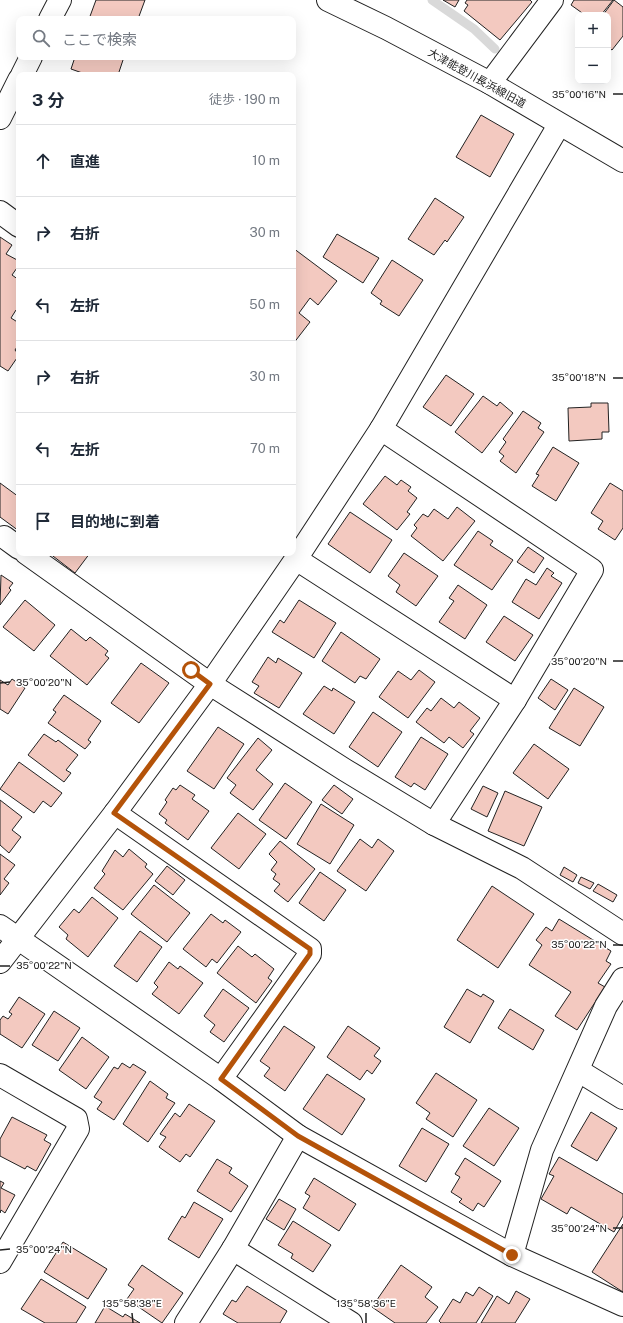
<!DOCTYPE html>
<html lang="ja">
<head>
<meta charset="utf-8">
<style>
	body { margin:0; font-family:"Public Sans","Noto Sans JP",sans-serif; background:#f6f6f7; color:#1f2937 }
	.controls { position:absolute; right:12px; top:12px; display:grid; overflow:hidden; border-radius:8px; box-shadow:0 4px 16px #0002 }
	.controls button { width:36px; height:36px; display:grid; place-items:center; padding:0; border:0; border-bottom:1px solid #e0e1e3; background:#fff; color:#1f2937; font:20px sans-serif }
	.stop { position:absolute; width:12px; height:12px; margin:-9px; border:3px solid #b45309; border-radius:50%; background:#fff }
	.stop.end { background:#b45309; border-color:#fff; box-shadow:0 1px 4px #0008 }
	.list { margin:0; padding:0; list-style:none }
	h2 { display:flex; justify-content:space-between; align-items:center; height:52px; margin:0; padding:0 16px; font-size:17px }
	h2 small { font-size:13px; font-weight:400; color:#747a83 }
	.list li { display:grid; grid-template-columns:26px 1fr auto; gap:12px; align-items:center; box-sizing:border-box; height:72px; padding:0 16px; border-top:1px solid #e0e1e3 }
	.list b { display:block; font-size:15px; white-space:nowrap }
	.list em { font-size:13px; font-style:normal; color:#747a83 }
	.icon { flex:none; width:22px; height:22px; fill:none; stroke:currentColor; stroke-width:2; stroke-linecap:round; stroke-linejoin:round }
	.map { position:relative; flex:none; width:623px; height:1323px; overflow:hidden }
	.search { position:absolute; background:#fff; box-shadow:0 4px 16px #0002; left:16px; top:16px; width:280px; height:44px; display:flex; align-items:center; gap:10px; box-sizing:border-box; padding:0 14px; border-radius:8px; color:#747a83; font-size:15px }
	.panel { position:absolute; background:#fff; box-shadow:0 4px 16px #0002; left:16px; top:72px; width:280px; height:484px; border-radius:8px }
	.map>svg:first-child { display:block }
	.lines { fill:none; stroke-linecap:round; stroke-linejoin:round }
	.stream { stroke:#d9d9d9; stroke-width:9 }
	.building { fill:#f3c9c0; stroke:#222 }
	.minor-casing { stroke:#222; stroke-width:24 }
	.minor { stroke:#fff; stroke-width:22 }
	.route { stroke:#b45309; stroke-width:5 }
	.ticks { fill:none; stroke:#222; stroke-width:1.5 }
	.labels { text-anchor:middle; stroke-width:3; stroke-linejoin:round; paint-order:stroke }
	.street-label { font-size:11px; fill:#222; stroke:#fff }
	.ticks-label { font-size:10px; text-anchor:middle; fill:#222; stroke:#fff; stroke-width:3; stroke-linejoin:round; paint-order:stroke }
</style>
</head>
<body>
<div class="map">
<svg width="623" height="1323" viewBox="0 0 623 1323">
	<rect width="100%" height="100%" fill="#fff"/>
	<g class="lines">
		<path class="stream" d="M432 0 474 29 495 49"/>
	</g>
	<g class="building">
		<path d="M96 0H145L138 19H89Z"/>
		<path d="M443 0H459L455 7Z"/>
		<path d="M467 0H530L532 2 500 40 464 11 468 5 465 3Z"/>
		<path d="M574 0H613L601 15H585L571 5Z"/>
		<path d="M614 0 623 7V36L612 50 608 47V15H603Z"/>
		<path d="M75 57H124L118 75H88L71 69Z"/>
		<path d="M481 115 514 134 490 177 456 157Z"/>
		<path d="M435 198 464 217 447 242 445 240 434 255 408 239Z"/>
		<path d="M337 234 379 258 363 283 323 257Z"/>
		<path d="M0 237 12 245 6 254 19 261V265L12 275 19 280V312L16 310 11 318 19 323V344L15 350 19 355 8 371 0 366Z"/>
		<path d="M293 248 337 281 318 305 310 298 299 313 310 322 293 344Z"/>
		<path d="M392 260 423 280 399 316 380 304 382 301 371 293Z"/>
		<path d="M446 375 474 394 451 426 423 407Z"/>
		<path d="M483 396 497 406 500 402 513 413 482 453 455 432Z"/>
		<path d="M591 403H608L609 432H602V439L569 441 568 408 591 407Z"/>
		<path d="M523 411 541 423 538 428 544 432 516 473 500 461 504 456 499 452 506 442 503 439Z"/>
		<path d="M553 447 579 463 556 501 532 486 539 475 536 474Z"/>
		<path d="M385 476 397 485 401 480 411 487 408 491 417 498 407 512 410 514 397 530 363 504Z"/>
		<path d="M0 483 19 497V531L0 517Z"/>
		<path d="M610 483 623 491V528L615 540 598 529 603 521 591 513Z"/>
		<path d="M457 507 475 521 443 561 411 536 417 528 414 525 423 514 428 517 434 509 448 519Z"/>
		<path d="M350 512 392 540 370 573 328 544Z"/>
		<path d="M478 531 493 541 490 545 513 560 492 590 454 565Z"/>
		<path d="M528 547 544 558 534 573 517 562Z"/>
		<path d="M49 553H90L75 573Z"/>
		<path d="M404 553 438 576 416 606 396 592 400 585 388 576Z"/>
		<path d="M547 568 554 573 551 576 562 583 539 619 512 602 526 579 536 585Z"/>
		<path d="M1 575 13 583 9 588 11 590 0 605Z"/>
		<path d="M458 585 487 605 465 639 439 622 454 601 449 598Z"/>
		<path d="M25 600 55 625 34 651 3 627Z"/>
		<path d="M299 600 336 623 314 658 272 632 280 620 284 623Z"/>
		<path d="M504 616 533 635 515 661 486 642Z"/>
		<path d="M71 629 86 641 90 637 108 651 105 655 109 658 87 685 50 656Z"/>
		<path d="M341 632 380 659 366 679 360 676 355 683 322 661Z"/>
		<path d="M268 657 276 663 278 658 302 673 279 708 254 693 259 686 252 682Z"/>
		<path d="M141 663 169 683 139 723 111 703Z"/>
		<path d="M419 670 435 682 408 718 379 697 398 671 411 680Z"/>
		<path d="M12 679 25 688 8 714 0 709V680L8 685Z"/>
		<path d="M551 679 568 690 555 710 538 698Z"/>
		<path d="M324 686 332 691 333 688 355 702 334 734 303 714Z"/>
		<path d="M574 688 604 707 580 746 549 728Z"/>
		<path d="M64 695 101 721 88 740 91 742 85 749 48 723 56 712 53 710Z"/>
		<path d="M441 698 454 708 459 702 480 718 470 731 474 734 463 748 449 737 444 743 416 722 427 708 431 711Z"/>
		<path d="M373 712 402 732 378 767 349 747Z"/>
		<path d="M218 727 244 744 214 789 187 771Z"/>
		<path d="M44 734 56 742 58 740 78 755 66 770 71 773 64 782 28 755Z"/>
		<path d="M421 737 448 754 425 790 414 783 411 787 395 777Z"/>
		<path d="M258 738 272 750 256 770 273 784 253 810 230 793 236 785 227 778Z"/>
		<path d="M534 744 569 769 548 799 513 773Z"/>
		<path d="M19 762 62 793 51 807 43 801 34 813 0 789Z"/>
		<path d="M285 783 312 802 286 839 259 820Z"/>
		<path d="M180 785 195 795 192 799 209 811 188 840 165 823 167 820 159 814 167 802 165 800 173 788 176 790Z"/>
		<path d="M334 785 353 799 342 814 322 800Z"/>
		<path d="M483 786 498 793 487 817 471 809Z"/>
		<path d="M505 791 542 807 524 846 488 831Z"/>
		<path d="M0 800 22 817 12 830 21 837 9 853 0 845Z"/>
		<path d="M321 804 354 825 330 864 297 844Z"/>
		<path d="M238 813 266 834 239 869 211 848Z"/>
		<path d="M360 839 372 848 378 839 394 851 366 891 337 871Z"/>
		<path d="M280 841 315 869 288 902 274 891 280 884 273 879 276 874 271 870 277 862 269 854Z"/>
		<path d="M129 849 147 864 145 867 153 874 123 910 94 888 105 874 102 871 115 850 123 857Z"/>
		<path d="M0 854 15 865 4 879 9 883 0 895Z"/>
		<path d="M167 866 185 880 173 895 155 881Z"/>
		<path d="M564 867 577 875 573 882 560 875Z"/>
		<path d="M320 872 346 890 324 921 299 903Z"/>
		<path d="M581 877 594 883 590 889 578 883Z"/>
		<path d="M598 884 617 895 613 902 593 891Z"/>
		<path d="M154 885 190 913 167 942 131 914Z"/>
		<path d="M492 886 534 914 498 968 457 940Z"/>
		<path d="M92 897 118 918 88 957 66 939 68 935 59 927 74 909 79 913Z"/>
		<path d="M211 914 223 923 225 920 241 932 217 963 212 959 206 967 183 949Z"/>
		<path d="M559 919 611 951 606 961 611 964 598 983 605 987 577 1030 555 1016 571 992 529 965 542 945 536 940 546 927 552 931Z"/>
		<path d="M140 931 162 947 137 982 114 966Z"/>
		<path d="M238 946 252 957 255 954 274 969 268 978 272 981 256 1003 217 973Z"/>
		<path d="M169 962 178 969 180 966 203 983 179 1014 152 994 158 987 154 983Z"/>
		<path d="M223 989 249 1008 224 1042 210 1032 215 1025 204 1016Z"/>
		<path d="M467 989 481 997 483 994 494 1001 470 1043 444 1027Z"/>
		<path d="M19 997 45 1014 22 1048 0 1034V1020L3 1016 8 1019 12 1014 9 1012Z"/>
		<path d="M510 1009 544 1030 533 1050 498 1028Z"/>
		<path d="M54 1011 80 1028 58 1061 32 1045Z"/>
		<path d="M284 1026 315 1047 285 1091 264 1076 270 1068 260 1061Z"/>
		<path d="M348 1026 380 1048 374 1056 381 1061 372 1074 367 1070 360 1080 327 1057Z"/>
		<path d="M82 1037 109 1057 86 1089 59 1070Z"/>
		<path d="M122 1063 130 1068 133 1064 146 1072 114 1120 97 1109 102 1102 94 1097 114 1067 118 1069Z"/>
		<path d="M436 1073 477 1100 453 1137 426 1119 430 1113 416 1103Z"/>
		<path d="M327 1074 365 1099 342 1135 303 1109Z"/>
		<path d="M150 1081 168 1094 166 1098 175 1103 148 1142 123 1124Z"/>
		<path d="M189 1104 215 1121 190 1157 186 1154 180 1162 159 1147 166 1137 160 1134 175 1113 180 1117Z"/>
		<path d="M489 1108 519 1128 494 1166 463 1146Z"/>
		<path d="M591 1112 617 1128 597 1161 571 1146Z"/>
		<path d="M12 1117 47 1135 44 1140 51 1144 36 1171 27 1166 25 1169 0 1156V1139Z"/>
		<path d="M422 1128 449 1144 426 1182 399 1166Z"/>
		<path d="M559 1157 623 1194V1216L614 1232 571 1207 567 1214 541 1199 554 1176 549 1174Z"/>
		<path d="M465 1158 501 1181 484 1207 478 1203 473 1211 459 1202 462 1199 451 1192 460 1177 455 1174Z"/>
		<path d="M217 1159 232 1168 229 1173 248 1186 231 1212 197 1191Z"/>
		<path d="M314 1178 356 1204 339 1231 303 1208 310 1196 305 1193Z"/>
		<path d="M0 1181 4 1183 1 1188 15 1195 5 1213 1 1210 0 1213Z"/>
		<path d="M279 1199 296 1209 284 1230 266 1219Z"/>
		<path d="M194 1202 223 1219 199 1258 168 1239 182 1216 185 1218Z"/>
		<path d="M293 1221 331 1245 313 1272 291 1258 293 1254 278 1245Z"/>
		<path d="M623 1224V1292L592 1272Z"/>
		<path d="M63 1242 107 1269 88 1299 44 1272Z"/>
		<path d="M142 1265 183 1293 162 1323 127 1299 134 1289 128 1285Z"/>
		<path d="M401 1265 432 1287 425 1297 438 1307 426 1323H395L372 1307Z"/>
		<path d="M41 1279 86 1307 76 1323H45L21 1309Z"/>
		<path d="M247 1286 287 1311 280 1323H238L223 1314 232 1300 236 1302Z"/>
		<path d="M479 1287 493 1296 476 1323H441L439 1321 453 1299 460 1303 466 1292 473 1296Z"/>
		<path d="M516 1291 530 1299 515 1323H481L497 1296 509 1304Z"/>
		<path d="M105 1306 123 1317 125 1314 140 1323H95Z"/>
	</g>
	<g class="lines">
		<defs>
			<g id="minor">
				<path d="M328 0 386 28 490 83 623 161"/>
				<path d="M50 19 60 0"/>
				<path d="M22 75 31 57"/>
				<path d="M490 83 552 0"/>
				<path d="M0 118 19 80"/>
				<path d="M0 212 19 226"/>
				<path d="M381 429 592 570 515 700 434 824"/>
				<path d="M4 537 19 548"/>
				<path d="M26 553 210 684 345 770 434 824 522 868 623 934"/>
				<path d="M296 559 515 700"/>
				<path d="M115 813 310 949V954L221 1079"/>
				<path d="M0 926 221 1079 298 1136 512 1255 623 1305"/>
				<path d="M0 962 115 813 210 684 296 559 381 429 559 125"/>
				<path d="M579 1071 623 1098"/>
				<path d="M0 1075 76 1119 78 1129 0 1262"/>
				<path d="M233 1249 351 1323"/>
				<path d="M512 1255 542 1150 606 1006 623 979"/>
				<path d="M186 1323 233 1249 298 1136"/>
			</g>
		</defs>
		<use href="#minor" class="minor-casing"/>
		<use href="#minor" class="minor"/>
	</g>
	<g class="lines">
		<path class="route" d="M191 670 210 684 114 813 310 949V954L221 1079 298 1136 512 1255"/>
	</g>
	<path class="ticks" d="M613 94H623M613 378H623M613 661H623M0 683 10 682M613 945H623M0 966H10M613 1228H623M0 1250 10 1249M132 1313 133 1323M366 1313V1323"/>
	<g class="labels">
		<g class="street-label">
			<text transform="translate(477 78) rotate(29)" y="4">大津能登川長浜線旧道</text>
		</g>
	</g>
	<g class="ticks-label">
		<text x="579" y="98">35°00'16"N</text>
		<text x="579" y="381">35°00'18"N</text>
		<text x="579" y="665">35°00'20"N</text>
		<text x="44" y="686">35°00'20"N</text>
		<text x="579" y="948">35°00'22"N</text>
		<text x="44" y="969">35°00'22"N</text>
		<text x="579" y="1232">35°00'24"N</text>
		<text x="44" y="1253">35°00'24"N</text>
		<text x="132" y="1307">135°58'38"E</text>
		<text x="366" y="1307">135°58'36"E</text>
	</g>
</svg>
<div class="controls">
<button>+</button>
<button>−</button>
</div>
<div class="stop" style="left:191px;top:670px"></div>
<div class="stop end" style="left:512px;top:1255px"></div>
<div class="search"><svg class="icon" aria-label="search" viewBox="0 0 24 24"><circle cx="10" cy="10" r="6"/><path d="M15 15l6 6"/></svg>ここで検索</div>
<section class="panel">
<h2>3 分<small>徒歩 · 190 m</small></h2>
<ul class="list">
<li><svg class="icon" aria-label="ahead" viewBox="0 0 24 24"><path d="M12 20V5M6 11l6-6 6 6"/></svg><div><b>直進</b></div><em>10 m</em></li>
<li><svg class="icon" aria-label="right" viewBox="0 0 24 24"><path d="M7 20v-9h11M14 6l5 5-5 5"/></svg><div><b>右折</b></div><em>30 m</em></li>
<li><svg class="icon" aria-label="left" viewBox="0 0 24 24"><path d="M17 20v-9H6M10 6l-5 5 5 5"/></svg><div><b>左折</b></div><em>50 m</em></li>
<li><svg class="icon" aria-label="right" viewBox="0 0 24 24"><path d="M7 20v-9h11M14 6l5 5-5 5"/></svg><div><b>右折</b></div><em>30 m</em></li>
<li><svg class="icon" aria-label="left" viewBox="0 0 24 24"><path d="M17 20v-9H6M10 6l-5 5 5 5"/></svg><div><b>左折</b></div><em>70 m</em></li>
<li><svg class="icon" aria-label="arrive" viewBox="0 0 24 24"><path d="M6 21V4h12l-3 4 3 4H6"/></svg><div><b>目的地に到着</b></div></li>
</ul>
</section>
</div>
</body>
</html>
